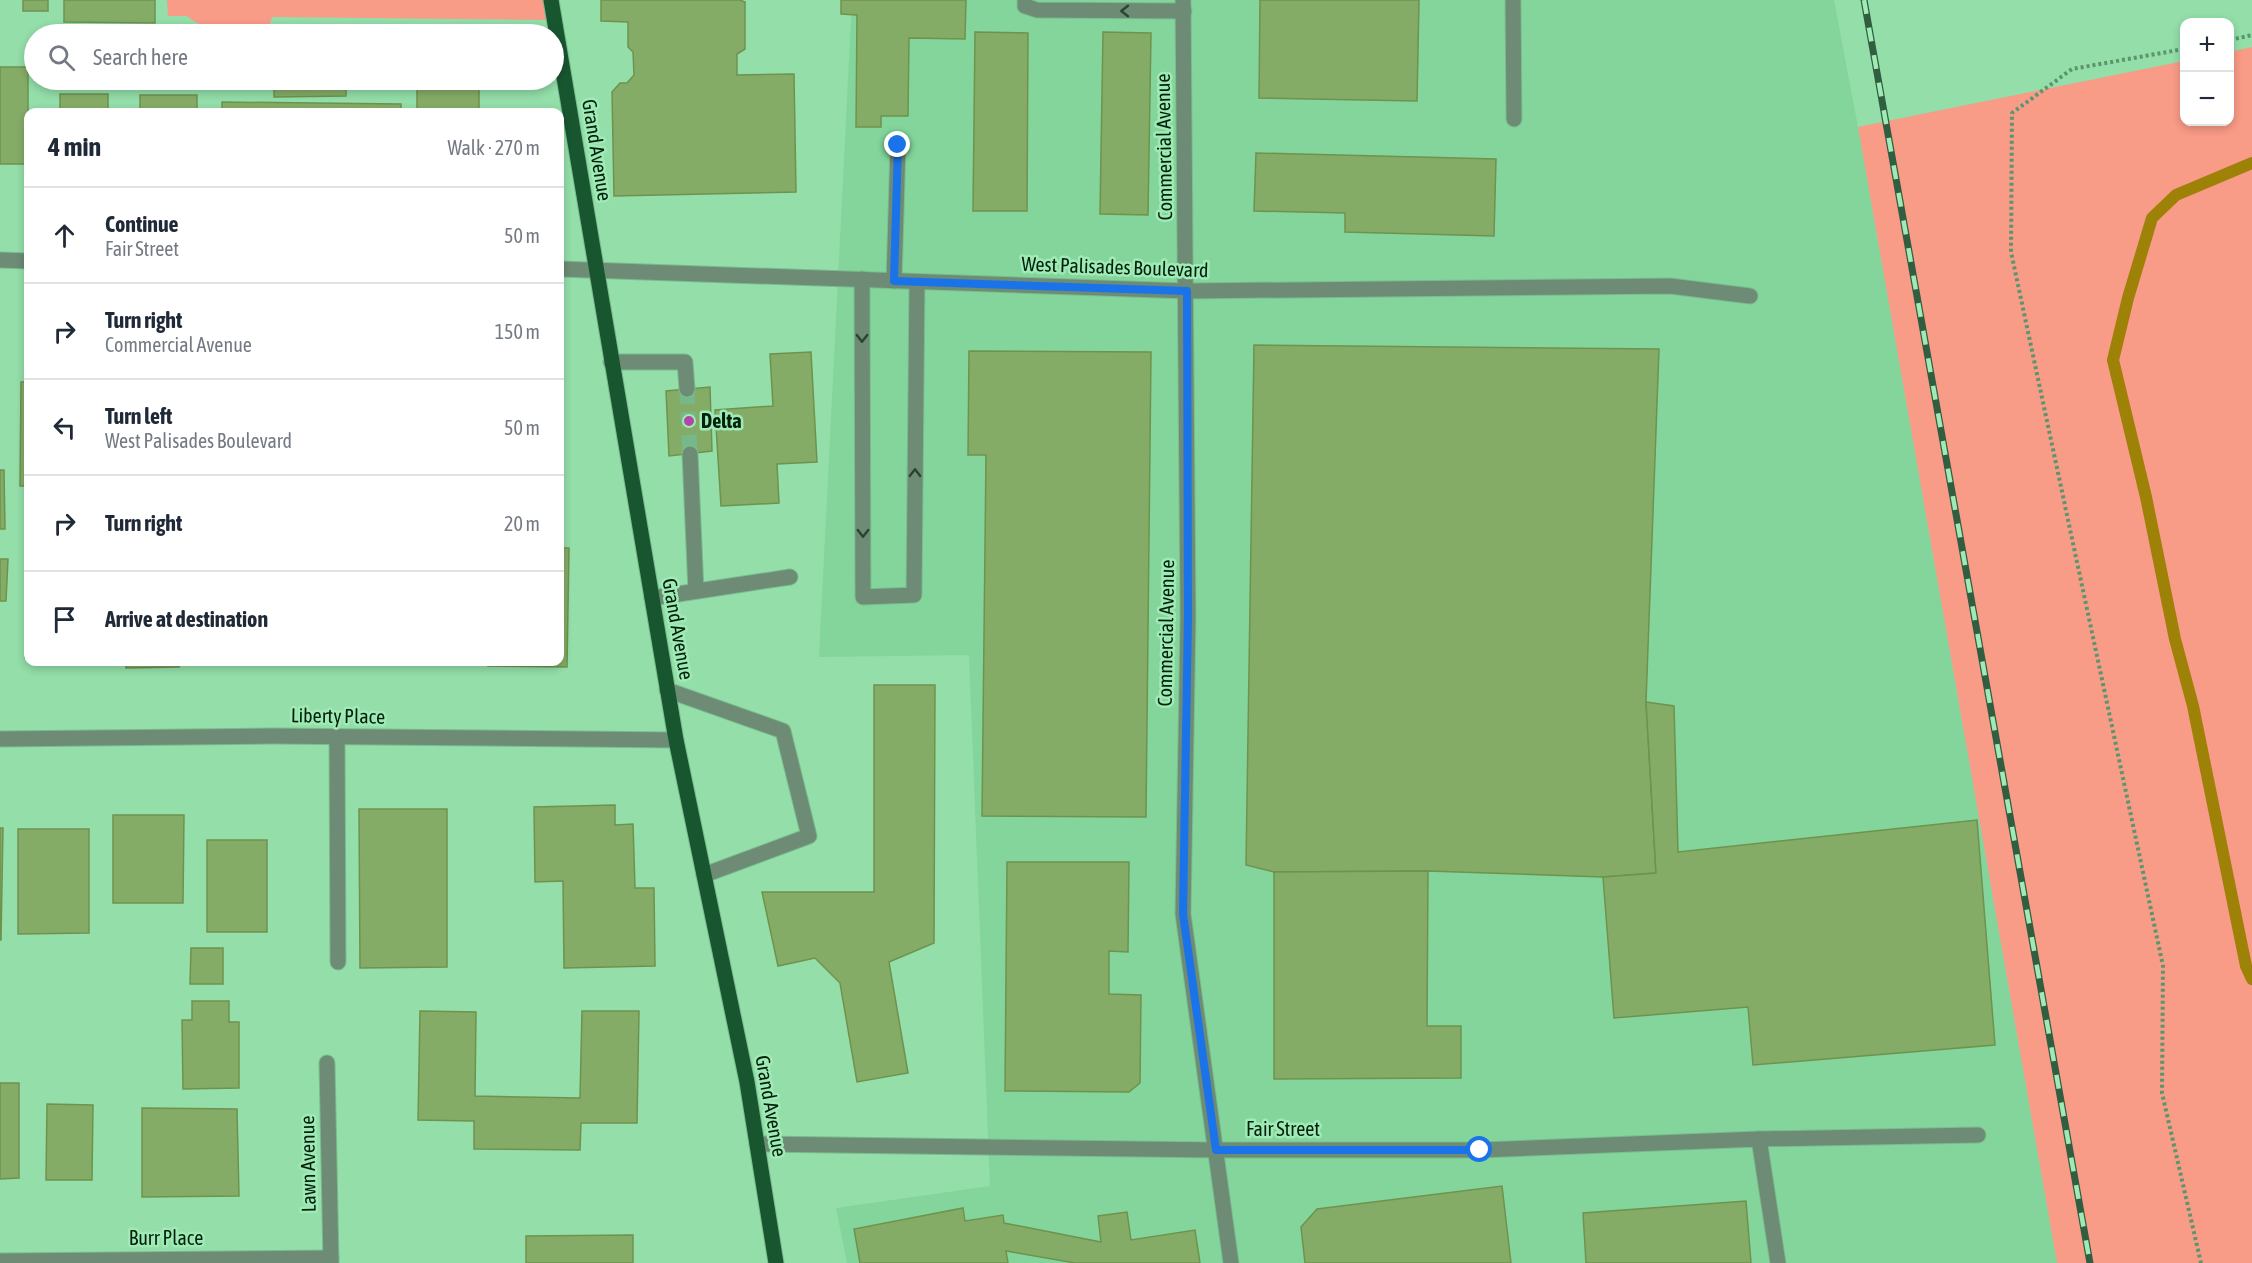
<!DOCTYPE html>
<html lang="en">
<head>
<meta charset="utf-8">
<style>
	body { margin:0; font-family:"Asap Condensed",sans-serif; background:#f6f6f7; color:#1f2937 }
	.controls { position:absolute; right:18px; top:18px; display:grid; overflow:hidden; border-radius:12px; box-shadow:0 3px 9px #0003 }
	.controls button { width:54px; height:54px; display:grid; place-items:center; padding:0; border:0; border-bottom:2px solid #e0e1e3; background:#fff; color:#1f2937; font:30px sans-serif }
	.stop { position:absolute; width:18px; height:18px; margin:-14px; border:4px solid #1a73e8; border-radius:50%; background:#fff }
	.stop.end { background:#1a73e8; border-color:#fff; box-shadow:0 2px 6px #0008 }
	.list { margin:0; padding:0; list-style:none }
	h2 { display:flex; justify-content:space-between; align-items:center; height:78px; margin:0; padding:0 24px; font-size:26px }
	h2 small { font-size:20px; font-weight:400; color:#747a83 }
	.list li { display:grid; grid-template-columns:39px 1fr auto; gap:18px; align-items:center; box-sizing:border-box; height:96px; padding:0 24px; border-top:2px solid #e0e1e3 }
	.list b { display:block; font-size:22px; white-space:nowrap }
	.list p { margin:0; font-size:20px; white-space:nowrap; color:#747a83 }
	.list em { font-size:20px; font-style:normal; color:#747a83 }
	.icon { flex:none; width:33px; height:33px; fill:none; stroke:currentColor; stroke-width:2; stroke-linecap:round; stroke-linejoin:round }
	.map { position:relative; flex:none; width:2252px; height:1263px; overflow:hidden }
	.search { position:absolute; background:#fff; box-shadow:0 3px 9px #0003; left:24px; top:24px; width:540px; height:66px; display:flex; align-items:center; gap:15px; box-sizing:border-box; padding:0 21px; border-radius:33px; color:#747a83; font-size:22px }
	.panel { position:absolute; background:#fff; box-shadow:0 3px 9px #0003; left:24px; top:108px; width:540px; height:558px; border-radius:12px }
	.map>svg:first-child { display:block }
	.built { fill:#83d59b }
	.green { fill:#f89b87 }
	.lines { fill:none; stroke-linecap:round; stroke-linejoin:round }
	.stream { stroke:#9e8107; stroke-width:12 }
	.building { fill:#85ac67; stroke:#6d934f; stroke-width:1.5 }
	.minor-tunnel { stroke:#76b88a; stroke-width:15; stroke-dasharray:15 8; stroke-linecap:butt }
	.minor-casing { stroke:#79bc8d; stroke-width:17 }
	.major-casing { stroke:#79bc8d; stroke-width:17 }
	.path { stroke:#5b956d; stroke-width:4; stroke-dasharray:3 3; stroke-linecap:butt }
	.minor { stroke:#6d8b75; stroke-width:15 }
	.major { stroke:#185630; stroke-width:15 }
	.rail-casing { stroke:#315e40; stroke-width:7 }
	.rail { stroke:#a0ebb5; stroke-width:4.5; stroke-dasharray:14; stroke-linecap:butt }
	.oneway { stroke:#274631 }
	.route { stroke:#1a73e8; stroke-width:8 }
	.poi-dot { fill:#b346a6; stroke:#a0ebb5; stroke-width:2 }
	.labels { text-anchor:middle; stroke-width:5; stroke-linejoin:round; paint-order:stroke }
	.street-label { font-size:20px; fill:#02210d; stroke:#a0ebb5 }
	.poi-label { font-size:20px; font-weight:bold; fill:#02210d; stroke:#a0ebb5; text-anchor:start }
</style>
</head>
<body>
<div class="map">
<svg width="2252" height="1263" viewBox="0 0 2252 1263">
	<rect width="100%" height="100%" fill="#93dea9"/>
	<path class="built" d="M852 0H1834L1858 127 2057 1263H847L836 1208 990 1186 969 655 819 657Z"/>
	<g class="green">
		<path d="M167 0H551L554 20 272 17 269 27C244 28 207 35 187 16H168Z"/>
		<path d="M2252 47V1263H2057L1858 127 2184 61V122H2230V52Z"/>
	</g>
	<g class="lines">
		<path class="stream" d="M2252 163 2176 195 2152 218 2128 298 2113 360 2146 497 2175 639 2193 706 2246 966 2252 979"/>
	</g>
	<g class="building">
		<rect x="23" y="0" width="25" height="11"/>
		<path d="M64 0H155V23L64 22Z"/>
		<path d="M601 0H740L745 2V49L737 54V75L794 74 796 192 614 196 612 92 620 83H627L634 75 633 52 628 47V22L601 21Z"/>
		<path d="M841 0H966L965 39 909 38 908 116H881V127H856L857 15 841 14Z"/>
		<path d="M1260 0H1419L1417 101 1259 98Z"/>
		<path d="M345 27V34H273V28Z"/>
		<path d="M975 32 1028 33 1027 211H973Z"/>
		<path d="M1103 32 1151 33 1148 215 1100 214Z"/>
		<rect x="0" y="67" width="28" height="97"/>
		<path d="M274 80H346V96L274 97Z"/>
		<rect x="417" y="80" width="62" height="32"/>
		<rect x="60" y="94" width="48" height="18"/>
		<rect x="140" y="95" width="57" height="17"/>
		<path d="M222 102 401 104V112H222Z"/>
		<path d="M1256 153 1496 159 1494 236 1345 232V213L1254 211Z"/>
		<path d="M1254 345 1659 349 1646 702 1656 873 1603 877 1428 871 1274 872 1246 865Z"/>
		<path d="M969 351 1151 352 1146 817 982 816 986 455H968Z"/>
		<path d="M811 352 817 462 777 464 779 503 721 506 715 410 773 406 770 354Z"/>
		<path d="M21 382H28V486H20Z"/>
		<path d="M710 387 712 451 669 456 666 391Z"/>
		<path d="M0 470H4L5 529H0Z"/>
		<path d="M560 548H569L567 667 488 666V662H560Z"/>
		<path d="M0 559H8L6 601H0Z"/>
		<path d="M26 613H28V658H25Z"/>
		<path d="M126 662H179V667L126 668Z"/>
		<rect x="197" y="662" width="74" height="3"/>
		<path d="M398 662H477V663L398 665Z"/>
		<path d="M874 685H935L934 943 889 962 908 1073 857 1082 840 983 815 958 778 966 762 892H874Z"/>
		<path d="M1646 702 1674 706 1678 852 1977 820 1995 1045 1753 1065 1748 1007 1614 1018 1603 877 1656 873Z"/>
		<path d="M615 805V825L633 824 635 888H654L655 966 564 968 563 881 535 882 534 807Z"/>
		<path d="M359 809H447V967L360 968Z"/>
		<path d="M113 815H184L183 903H113Z"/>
		<path d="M0 828H3L1 940H0Z"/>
		<path d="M18 829H89V933L18 934Z"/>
		<rect x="207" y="840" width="60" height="92"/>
		<path d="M1007 862H1129L1128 952 1109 951V994L1141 995 1140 1083 1129 1092 1005 1091Z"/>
		<path d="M1428 871 1427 1026H1461V1078L1274 1079V872Z"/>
		<path d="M191 948H223V984H190Z"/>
		<path d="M192 1001H229V1022H239V1088L183 1089 182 1020H192Z"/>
		<path d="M420 1011 476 1012 475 1096 580 1098 582 1011H639L637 1123H581L580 1150 474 1149V1121L418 1120Z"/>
		<path d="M0 1083H19V1178L0 1179Z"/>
		<path d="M47 1104 93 1105 92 1180H46Z"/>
		<path d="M142 1108 237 1109 239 1196 142 1197Z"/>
		<path d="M1502 1186 1511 1263H1305L1301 1227 1317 1209Z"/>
		<path d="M1746 1201 1751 1263H1586L1583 1213Z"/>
		<path d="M963 1208 965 1221 1003 1215 1004 1223 1101 1242 1098 1216 1127 1212 1131 1240 1195 1230 1200 1263H1075L1006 1251 1008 1263H860L854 1229Z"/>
		<path d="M633 1235V1263H526V1236Z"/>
	</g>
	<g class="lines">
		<path class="minor-tunnel" d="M687 389 690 454"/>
		<defs>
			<g id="minor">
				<path d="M1025 0V6L1037 10 1184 11"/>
				<path d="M1183 0 1188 617 1183 914 1231 1263"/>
				<path d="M1513 0 1514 119"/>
				<path d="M0 260 28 261"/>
				<path d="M560 269 1187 291 1670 286 1750 296"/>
				<path d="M862 279 863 597 914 595 917 282"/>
				<path d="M894 281 898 145"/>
				<path d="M611 362H685L687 389"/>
				<path d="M690 454 696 591"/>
				<path d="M652 598 790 577"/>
				<path d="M667 690 783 731 809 836 704 875"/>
				<path d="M337 737 338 962"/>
				<path d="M0 739 272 736 676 740"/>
				<path d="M327 1063 331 1263"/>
				<path d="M1759 1139 1978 1135"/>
				<path d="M757 1144 1216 1150H1481L1759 1139 1778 1263"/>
				<path d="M0 1261 331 1258"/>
			</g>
			<path id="major" d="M551 0 676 740 747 1082 776 1263"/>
		</defs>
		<use href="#minor" class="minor-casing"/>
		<use href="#major" class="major-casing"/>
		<g class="path">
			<path d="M2230 40 2252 35"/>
			<path d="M2184 49 2072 69 2012 113 2011 252 2163 966 2162 1093 2201 1263"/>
		</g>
		<use href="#minor" class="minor"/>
		<use href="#major" class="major"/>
		<defs>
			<path id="rail" d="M1864 0 2090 1263"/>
		</defs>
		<use href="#rail" class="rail-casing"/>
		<use href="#rail" class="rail"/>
	</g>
	<defs><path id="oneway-chevron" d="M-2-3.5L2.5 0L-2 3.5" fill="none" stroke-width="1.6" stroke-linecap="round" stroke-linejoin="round" transform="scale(1.5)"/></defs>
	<g class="oneway">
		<use href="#oneway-chevron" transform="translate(1125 11) rotate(-180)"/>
		<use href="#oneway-chevron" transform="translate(862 338) rotate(90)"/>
		<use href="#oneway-chevron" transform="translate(915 473) rotate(-89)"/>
		<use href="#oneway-chevron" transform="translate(863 533) rotate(90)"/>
	</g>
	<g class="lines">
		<path class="route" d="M898 145 894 281 1187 291 1188 616 1183 914 1216 1150H1480"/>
	</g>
	<circle class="poi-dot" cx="689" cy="421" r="6"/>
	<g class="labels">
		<g class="street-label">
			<text transform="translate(1164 147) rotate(-91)" y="7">Commercial Avenue</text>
			<text transform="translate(597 150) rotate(81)" y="7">Grand Avenue</text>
			<text transform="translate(1115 267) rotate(2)" y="7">West Palisades Boulevard</text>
			<text transform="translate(678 629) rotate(80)" y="7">Grand Avenue</text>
			<text transform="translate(1166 633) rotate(-89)" y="7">Commercial Avenue</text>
			<text transform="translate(338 716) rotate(1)" y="7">Liberty Place</text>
			<text transform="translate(771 1106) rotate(80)" y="7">Grand Avenue</text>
			<text x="1283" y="1136">Fair Street</text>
			<text transform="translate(308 1164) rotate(-91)" y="7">Lawn Avenue</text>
			<text x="166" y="1245">Burr Place</text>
		</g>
		<g class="poi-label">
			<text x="701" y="428">Delta</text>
		</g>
	</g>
</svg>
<div class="controls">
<button>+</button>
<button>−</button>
</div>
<div class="stop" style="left:1480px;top:1150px"></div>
<div class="stop end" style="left:898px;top:145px"></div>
<div class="search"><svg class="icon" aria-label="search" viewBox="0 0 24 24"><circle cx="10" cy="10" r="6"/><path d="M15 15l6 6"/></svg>Search here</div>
<section class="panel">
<h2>4 min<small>Walk · 270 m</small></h2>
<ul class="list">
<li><svg class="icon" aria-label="ahead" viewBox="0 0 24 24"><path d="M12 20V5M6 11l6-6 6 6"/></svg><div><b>Continue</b><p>Fair Street</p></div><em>50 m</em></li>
<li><svg class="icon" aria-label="right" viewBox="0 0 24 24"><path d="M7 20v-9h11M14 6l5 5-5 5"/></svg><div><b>Turn right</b><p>Commercial Avenue</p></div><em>150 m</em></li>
<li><svg class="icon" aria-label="left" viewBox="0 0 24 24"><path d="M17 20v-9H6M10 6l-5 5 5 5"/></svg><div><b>Turn left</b><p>West Palisades Boulevard</p></div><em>50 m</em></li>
<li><svg class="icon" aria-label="right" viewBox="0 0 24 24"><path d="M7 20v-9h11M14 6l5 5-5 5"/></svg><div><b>Turn right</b></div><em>20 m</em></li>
<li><svg class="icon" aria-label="arrive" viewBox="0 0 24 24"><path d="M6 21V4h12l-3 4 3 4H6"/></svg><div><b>Arrive at destination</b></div></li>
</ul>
</section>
</div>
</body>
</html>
